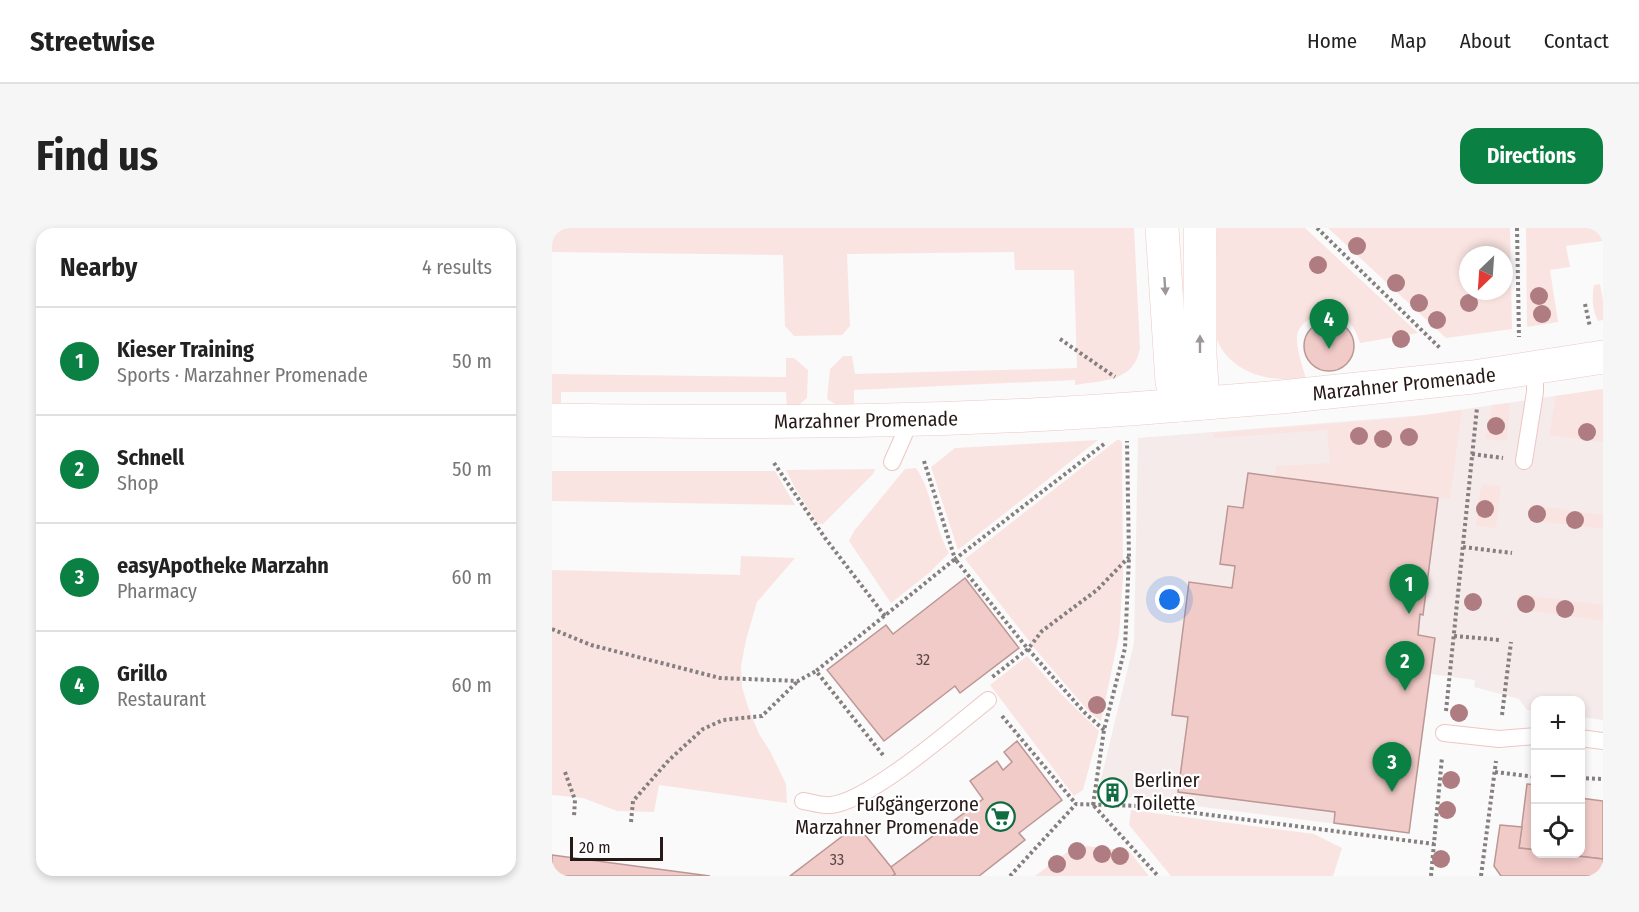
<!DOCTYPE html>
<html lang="en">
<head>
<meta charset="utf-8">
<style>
	body { margin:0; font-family:"Fira Sans Condensed",sans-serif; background:#f6f6f6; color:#222 }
	.controls { position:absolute; right:18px; bottom:18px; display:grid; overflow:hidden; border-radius:12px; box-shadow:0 3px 9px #0003 }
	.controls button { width:54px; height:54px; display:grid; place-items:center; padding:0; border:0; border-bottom:2px solid #e0e0e0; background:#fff; color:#222; font:30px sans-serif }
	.compass { position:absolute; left:907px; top:18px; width:54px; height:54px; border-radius:50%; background:#fff; box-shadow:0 3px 9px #0003; rotate:205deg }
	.scale { position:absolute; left:18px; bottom:15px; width:93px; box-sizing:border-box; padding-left:6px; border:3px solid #261918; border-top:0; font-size:16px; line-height:21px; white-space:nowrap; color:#261918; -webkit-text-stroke:4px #fff; paint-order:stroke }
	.you { position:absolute; left:618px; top:372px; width:21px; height:21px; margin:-15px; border:4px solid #fff; border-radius:50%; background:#1a73e8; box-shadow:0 0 0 9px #1a73e833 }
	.badge { display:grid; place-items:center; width:39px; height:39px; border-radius:50%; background:#0b8043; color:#fff; font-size:20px; font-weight:700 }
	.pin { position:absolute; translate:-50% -50px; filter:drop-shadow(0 2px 3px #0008) }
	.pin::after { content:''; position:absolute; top:32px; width:21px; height:18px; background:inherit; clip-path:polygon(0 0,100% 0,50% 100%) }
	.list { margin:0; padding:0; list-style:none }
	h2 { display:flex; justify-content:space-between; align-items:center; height:78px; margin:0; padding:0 24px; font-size:26px }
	h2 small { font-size:20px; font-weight:400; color:#767676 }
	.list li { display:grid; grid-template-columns:39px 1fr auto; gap:18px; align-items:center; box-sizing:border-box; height:108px; padding:0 24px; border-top:2px solid #e0e0e0 }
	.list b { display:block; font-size:22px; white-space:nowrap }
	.list p { margin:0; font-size:20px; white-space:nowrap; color:#767676 }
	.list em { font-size:20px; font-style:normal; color:#767676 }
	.icon { flex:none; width:33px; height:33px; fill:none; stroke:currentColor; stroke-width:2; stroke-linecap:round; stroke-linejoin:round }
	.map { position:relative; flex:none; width:1051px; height:648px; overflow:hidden; border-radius:18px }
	header { display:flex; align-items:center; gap:36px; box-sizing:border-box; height:84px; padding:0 30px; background:#fff; border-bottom:2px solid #e0e0e0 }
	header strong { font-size:28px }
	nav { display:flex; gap:33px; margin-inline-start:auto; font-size:21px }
	.intro { display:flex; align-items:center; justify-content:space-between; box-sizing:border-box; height:144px; padding:0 36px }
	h1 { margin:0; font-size:42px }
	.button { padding:15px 27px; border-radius:18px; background:#0b8043; color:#fff; font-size:21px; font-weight:700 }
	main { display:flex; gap:36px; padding:0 36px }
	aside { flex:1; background:#fff; border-radius:18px; box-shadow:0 3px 9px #0003 }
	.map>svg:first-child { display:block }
	.built { fill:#f5ebea }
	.green { fill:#fae4e2; fill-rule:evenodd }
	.building { fill:#f1cbc8; stroke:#bb9795; stroke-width:1.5 }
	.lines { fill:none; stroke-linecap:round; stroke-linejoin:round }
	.service-casing { stroke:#edc7c4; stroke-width:18 }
	.minor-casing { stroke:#edc7c4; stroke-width:34 }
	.tertiary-casing { stroke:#edc7c4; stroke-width:34 }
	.path { stroke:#867f7f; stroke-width:4; stroke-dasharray:3 3; stroke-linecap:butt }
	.service { stroke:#fff; stroke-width:16 }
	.minor { stroke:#fff; stroke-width:33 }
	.tertiary { stroke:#fff; stroke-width:33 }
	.tree { fill:#af7d81 }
	.oneway { fill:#9d9897 }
	.labels { text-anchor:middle; stroke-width:4.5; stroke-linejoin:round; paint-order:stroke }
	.number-label { font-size:16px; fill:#594644 }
	.street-label { font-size:20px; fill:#261918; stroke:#fff }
	.poi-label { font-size:20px; fill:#261918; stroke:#fff; text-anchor:start }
</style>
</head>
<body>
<header>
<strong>Streetwise</strong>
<nav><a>Home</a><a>Map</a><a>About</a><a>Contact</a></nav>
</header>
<div class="intro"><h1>Find us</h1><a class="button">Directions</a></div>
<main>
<aside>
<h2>Nearby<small>4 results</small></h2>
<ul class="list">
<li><span class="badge">1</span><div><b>Kieser Training</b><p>Sports · Marzahner Promenade</p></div><em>50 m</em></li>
<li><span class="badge">2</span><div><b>Schnell</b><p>Shop</p></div><em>50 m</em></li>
<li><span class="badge">3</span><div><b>easyApotheke Marzahn</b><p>Pharmacy</p></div><em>60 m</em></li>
<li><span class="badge">4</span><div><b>Grillo</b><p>Restaurant</p></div><em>60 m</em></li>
</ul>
</aside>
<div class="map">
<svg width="1051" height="648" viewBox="0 0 1051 648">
	<rect width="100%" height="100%" fill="#fafafa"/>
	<path class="built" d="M1051 161V492L1029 489 1028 472H984L983 483 975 482 967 471 922 459 923 452 878 446 857 605 573 569 570 553 548 555 582 415 586 210 872 187Z"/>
	<g class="green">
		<path d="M0 0H582L588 120C582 154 552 152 523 157V152L302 162V180L291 181 275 171 278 141 291 128H300L303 146 525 140 522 42H463L462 24 295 26 298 98 290 107 242 108 233 98 231 27 0 24Z"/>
		<path d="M662 0H753L866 105 808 115C805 106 801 97 794 91 779 80 746 89 745 109 744 120 751 140 754 151 719 154 679 147 664 110 661 102 663 88 663 78 662 52 662 26 662 0Z"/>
		<path d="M776 0H958L960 101 894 110ZM916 27H952V63H916Z"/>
		<path d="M974 0H1051V13L1014 18 1018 39 998 42 1006 94 975 99Z"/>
		<path d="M1048 56 1051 72V92L1046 93C1040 83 1040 68 1042 57Z"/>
		<path d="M234 130H242L256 142 255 170 242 181 235 182 234 164H9V182H0V146L234 149Z"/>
		<path d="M1051 161V214L997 207 1004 168Z"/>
		<path d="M958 175 955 213 933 211 940 177Z"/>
		<path d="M910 182 898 271 723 248 724 238 778 235 775 202 662 210 661 205 852 190Z"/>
		<path d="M546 212 406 322 379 239 403 220Z"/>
		<path d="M565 212H568L570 215 571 350 567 407 549 493 537 484 484 422 413 331Z"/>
		<path d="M364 240C381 265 382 299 397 325L377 345 339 375 297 313 302 303 353 241Z"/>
		<path d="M323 241 321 246 271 296H266L243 260 234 242Z"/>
		<path d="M0 243H223L243 277 0 273Z"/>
		<path d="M932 256 949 258 944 300 924 298 928 263Z"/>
		<path d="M979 277 1051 287V301L977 292Z"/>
		<path d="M189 328 243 330 205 374 194 412 189 438 190 459 196 479 207 506 218 523 234 556 235 575 107 557 102 584 65 583 31 570 0 567V342L188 347Z"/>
		<path d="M967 366 1051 377V393L965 381Z"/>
		<path d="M475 428 510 467 547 503 531 562 522 568 438 457Z"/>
		<path d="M579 582 762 606 790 620 781 648H619L577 597Z"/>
		<path d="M525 617 577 623 597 648H483Z"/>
	</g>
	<g class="building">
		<circle cx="777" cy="118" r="25"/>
		<path d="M696 245 886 270 871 387 868 386 866 407 883 410 857 605 782 595 783 584 626 564 636 489 620 487 637 354 680 360 683 338 668 336 676 278 691 280Z"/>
		<path d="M413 350 467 420 408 465 403 458 332 513 275 442 334 397 341 406Z"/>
		<path d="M465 513 510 572 467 605 473 612 427 648H340L343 646 339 639 431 571 418 553 445 533 451 542 460 534 452 524Z"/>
		<path d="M556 555 568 556 566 573 554 572Z"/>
		<path d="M975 556 984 557V622L967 620Z"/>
		<path d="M1028 570 1051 573V631L1008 626H1028Z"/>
		<path d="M305 597 339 639 343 646 340 648H238Z"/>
		<path d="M948 597 970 599 967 620 984 622V626H1008L1051 631V648H949L942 638Z"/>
		<path d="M0 627 158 648H0Z"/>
	</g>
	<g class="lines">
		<defs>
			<g id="service">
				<path d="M972 233 983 164V156"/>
				<path d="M340 234 352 207 350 192"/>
				<path d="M892 505 947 511 984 508"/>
				<path d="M1028 510 1051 513"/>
				<path d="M251 573C259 574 270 578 279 577 318 573 403 498 436 472"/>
			</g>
			<path id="minor" d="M0 192C210 195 419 195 628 177"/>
			<g id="tertiary">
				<path d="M610 0 620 154 628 177 729 169 921 149 1051 129"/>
				<path d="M648 0V127L651 175"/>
			</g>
		</defs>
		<use href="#service" class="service-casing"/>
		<use href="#minor" class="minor-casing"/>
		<use href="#tertiary" class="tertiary-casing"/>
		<g class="path">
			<path d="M765 0 889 121"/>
			<path d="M965 0 967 109"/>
			<path d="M1033 76 1038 99"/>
			<path d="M508 111 563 149"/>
			<path d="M920 226 951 230"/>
			<path d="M372 233 403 331 552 216"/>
			<path d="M222 235 273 310 333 388"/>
			<path d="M911 319 960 325"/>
			<path d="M0 401 39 417 168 450 246 453 264 443"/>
			<path d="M902 408 948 412"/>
			<path d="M894 483 925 180"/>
			<path d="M950 487 959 414"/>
			<path d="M450 488 524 576"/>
			<path d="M552 502 532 484 476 421 490 403 545 362 577 329"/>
			<path d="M331 527 264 443 403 331 476 421 439 450"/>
			<path d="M13 544 23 572 22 588"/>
			<path d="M943 544 984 549"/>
			<path d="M1028 550 1051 551"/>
			<path d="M541 577 552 502 573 420 577 329 575 213"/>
			<path d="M542 578 606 648"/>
			<path d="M79 594 81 573 117 532 151 501 171 492 210 488 246 453"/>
			<path d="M458 648 524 576 589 578 882 616"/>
			<path d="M879 648 890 529"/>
			<path d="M929 648 944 533"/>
		</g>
		<use href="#service" class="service"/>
		<use href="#minor" class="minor"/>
		<use href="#tertiary" class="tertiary"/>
	</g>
	<g class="tree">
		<circle cx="805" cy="18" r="9"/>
		<circle cx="766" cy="37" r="9"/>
		<circle cx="844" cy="55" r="9"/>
		<circle cx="987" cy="68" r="9"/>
		<circle cx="867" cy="75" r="9"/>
		<circle cx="917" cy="75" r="9"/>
		<circle cx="990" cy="86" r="9"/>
		<circle cx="885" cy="92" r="9"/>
		<circle cx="849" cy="111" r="9"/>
		<circle cx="944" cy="198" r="9"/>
		<circle cx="1035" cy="204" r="9"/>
		<circle cx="807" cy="208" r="9"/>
		<circle cx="857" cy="209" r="9"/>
		<circle cx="831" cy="211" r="9"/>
		<circle cx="933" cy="281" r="9"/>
		<circle cx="985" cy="286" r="9"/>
		<circle cx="1023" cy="292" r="9"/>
		<circle cx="921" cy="374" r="9"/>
		<circle cx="974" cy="376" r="9"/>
		<circle cx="1013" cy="381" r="9"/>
		<circle cx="545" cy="477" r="9"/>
		<circle cx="907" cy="485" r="9"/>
		<circle cx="899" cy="552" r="9"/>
		<circle cx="895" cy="582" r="9"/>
		<circle cx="525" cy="623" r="9"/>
		<circle cx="550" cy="626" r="9"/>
		<circle cx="568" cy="628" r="9"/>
		<circle cx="889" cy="631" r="9"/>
		<circle cx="505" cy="636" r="9"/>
	</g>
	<defs><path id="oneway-solid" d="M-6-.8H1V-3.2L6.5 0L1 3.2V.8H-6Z" transform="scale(1.5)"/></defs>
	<g class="oneway">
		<use href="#oneway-solid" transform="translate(613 58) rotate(86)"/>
		<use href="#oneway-solid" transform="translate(648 116) rotate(-90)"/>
	</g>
	<defs>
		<symbol id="building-ring" viewBox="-11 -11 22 22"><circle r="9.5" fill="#fff" stroke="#116c40" stroke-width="1.5"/><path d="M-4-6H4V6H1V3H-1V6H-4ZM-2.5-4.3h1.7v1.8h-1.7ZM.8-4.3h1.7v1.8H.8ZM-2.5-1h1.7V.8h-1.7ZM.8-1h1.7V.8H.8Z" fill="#116c40"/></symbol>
		<symbol id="supermarket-ring" viewBox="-11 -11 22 22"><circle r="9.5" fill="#fff" stroke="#116c40" stroke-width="1.5"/><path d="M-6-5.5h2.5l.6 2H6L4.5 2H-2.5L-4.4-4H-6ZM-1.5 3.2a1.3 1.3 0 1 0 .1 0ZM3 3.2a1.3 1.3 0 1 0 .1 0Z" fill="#116c40"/></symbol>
	</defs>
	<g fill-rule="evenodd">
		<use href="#building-ring" x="544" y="548" width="33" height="33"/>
		<use href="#supermarket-ring" x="432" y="572" width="33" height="33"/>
	</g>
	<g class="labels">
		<g class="number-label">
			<text x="371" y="437">32</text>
			<text x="285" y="637">33</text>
		</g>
		<g class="street-label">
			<text transform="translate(852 156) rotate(-6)" y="7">Marzahner Promenade</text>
			<text transform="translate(314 192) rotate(-1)" y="7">Marzahner Promenade</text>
		</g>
		<g class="poi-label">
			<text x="582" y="559">Berliner<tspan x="582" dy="23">Toilette</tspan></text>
			<text x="427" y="583" text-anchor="end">Fußgängerzone<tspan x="427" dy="23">Marzahner Promenade</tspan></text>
		</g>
	</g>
</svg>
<div class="controls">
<button>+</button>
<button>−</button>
<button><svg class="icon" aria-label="locate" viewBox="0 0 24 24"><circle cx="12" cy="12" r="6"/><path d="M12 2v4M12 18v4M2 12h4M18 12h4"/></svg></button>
</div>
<svg class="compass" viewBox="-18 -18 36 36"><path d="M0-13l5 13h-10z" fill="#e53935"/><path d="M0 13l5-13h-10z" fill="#767676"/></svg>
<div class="scale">20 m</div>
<div class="you"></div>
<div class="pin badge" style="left:857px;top:386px">1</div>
<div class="pin badge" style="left:853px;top:463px">2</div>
<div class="pin badge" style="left:840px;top:564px">3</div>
<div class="pin badge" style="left:777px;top:121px">4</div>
</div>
</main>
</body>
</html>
